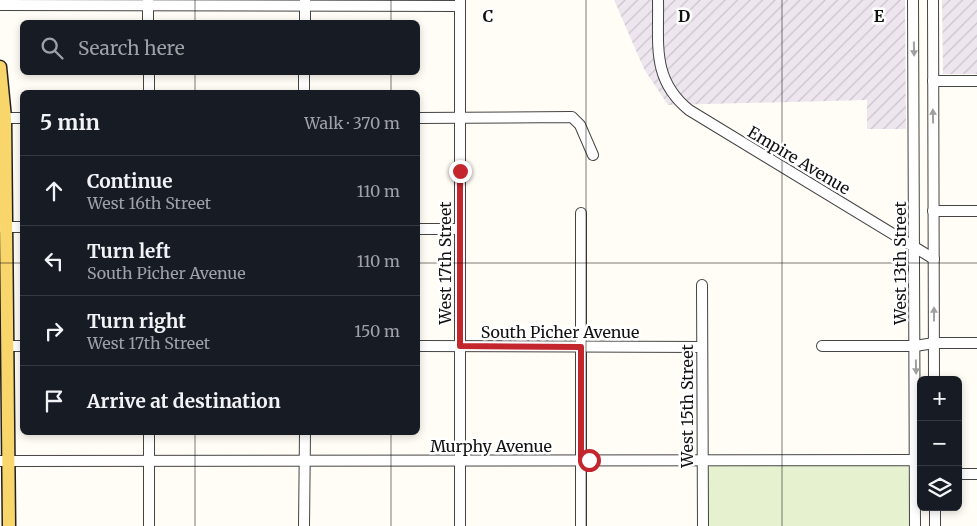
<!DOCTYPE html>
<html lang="en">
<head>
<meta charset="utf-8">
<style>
	body { margin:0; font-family:Merriweather,serif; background:#242831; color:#f1f3f6 }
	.controls { position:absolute; right:15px; bottom:15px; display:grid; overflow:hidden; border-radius:8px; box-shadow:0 2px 8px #0003 }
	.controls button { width:45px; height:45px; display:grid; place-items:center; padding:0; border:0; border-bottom:1px solid #363941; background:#171b24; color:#f1f3f6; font:25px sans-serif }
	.stop { position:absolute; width:15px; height:15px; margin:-11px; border:4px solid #c4262e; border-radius:50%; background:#fff }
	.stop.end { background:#c4262e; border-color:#fff; box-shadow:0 1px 5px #0008 }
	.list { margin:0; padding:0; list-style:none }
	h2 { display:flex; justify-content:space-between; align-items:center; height:65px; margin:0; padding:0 20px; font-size:21px }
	h2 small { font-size:16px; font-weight:400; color:#9ea1a6 }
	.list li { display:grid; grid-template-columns:32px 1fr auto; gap:15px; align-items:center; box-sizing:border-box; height:70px; padding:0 20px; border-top:1px solid #363941 }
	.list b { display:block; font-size:19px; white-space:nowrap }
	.list p { margin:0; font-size:16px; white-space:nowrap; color:#9ea1a6 }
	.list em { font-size:16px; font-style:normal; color:#9ea1a6 }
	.icon { flex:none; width:28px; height:28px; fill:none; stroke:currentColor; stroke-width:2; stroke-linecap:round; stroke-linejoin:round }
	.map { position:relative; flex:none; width:977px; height:526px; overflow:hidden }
	.search { position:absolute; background:#171b24; box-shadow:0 2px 8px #0003; left:20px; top:20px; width:400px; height:55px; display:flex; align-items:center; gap:12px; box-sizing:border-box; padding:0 18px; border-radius:8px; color:#9ea1a6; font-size:19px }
	.panel { position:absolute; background:#171b24; box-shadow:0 2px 8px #0003; left:20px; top:90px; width:400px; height:345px; border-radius:8px }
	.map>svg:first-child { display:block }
	.industrial { fill:url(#industrial-furrows) }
	.pitch { fill:#e6f2cf }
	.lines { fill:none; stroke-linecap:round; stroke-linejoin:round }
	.minor-casing { stroke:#444; stroke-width:12 }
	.major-casing { stroke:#222; stroke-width:15 }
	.minor { stroke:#fff; stroke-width:10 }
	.major { stroke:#f9d66b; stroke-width:12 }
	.oneway { fill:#a0a0a0 }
	.route { stroke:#c4262e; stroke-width:6 }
	.grid { fill:none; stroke:#111; stroke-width:1; stroke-opacity:0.55 }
	.labels { text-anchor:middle; stroke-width:5; stroke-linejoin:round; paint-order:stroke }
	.street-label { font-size:16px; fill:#111; stroke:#fff }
	.grid-label { font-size:16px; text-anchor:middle; font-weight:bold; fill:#111; stroke:#fff; stroke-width:5; stroke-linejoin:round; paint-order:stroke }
</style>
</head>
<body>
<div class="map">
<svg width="977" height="526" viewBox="0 0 977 526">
	<defs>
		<pattern id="industrial-furrows" width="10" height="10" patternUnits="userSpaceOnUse" patternTransform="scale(1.25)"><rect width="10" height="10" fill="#eee6ef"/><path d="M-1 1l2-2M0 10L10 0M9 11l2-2" fill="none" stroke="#cbc4cc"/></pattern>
	</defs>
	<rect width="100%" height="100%" fill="#fffdf5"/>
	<g class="industrial">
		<path d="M614 0H905L906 129H867V100L668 105 644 69Z"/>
		<path d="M942 0H977V74H943Z"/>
	</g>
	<path class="pitch" d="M711 465H908L912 526H708V470Z"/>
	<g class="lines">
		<defs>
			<g id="minor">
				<path d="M148 0V22"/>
				<path d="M305 0V22"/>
				<path d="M658 0C659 44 651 79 689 110L934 259"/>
				<path d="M913 0 915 526"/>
				<path d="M933 0 934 380"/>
				<path d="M0 5 460 6"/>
				<path d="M149 72V92"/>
				<path d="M933 81H977"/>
				<path d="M304 92V72"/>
				<path d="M0 118H22"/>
				<path d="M418 118 572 117 580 125 593 155"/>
				<path d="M933 211H977"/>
				<path d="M581 213V526"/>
				<path d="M0 227H22"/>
				<path d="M418 229H460"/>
				<path d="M702 285 703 526"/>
				<path d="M7 346H22"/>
				<path d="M418 346 702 347"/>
				<path d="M822 346H915L934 343H977"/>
				<path d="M149 432V526"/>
				<path d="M0 461 915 460 921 464"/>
				<path d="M958 474H977"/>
				<path d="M304 526 305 432"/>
				<path d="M460 526V0"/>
				<path d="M935 526V507"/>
			</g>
			<path id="major" d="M0 67 5 118 9 526"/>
		</defs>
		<use href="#minor" class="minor-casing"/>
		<use href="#major" class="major-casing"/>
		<use href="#minor" class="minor"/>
		<use href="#major" class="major"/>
	</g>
	<defs><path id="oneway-solid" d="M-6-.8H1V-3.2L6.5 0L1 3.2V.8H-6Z" transform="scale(1.25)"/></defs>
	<g class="oneway">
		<use href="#oneway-solid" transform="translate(914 49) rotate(89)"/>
		<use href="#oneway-solid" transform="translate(933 116) rotate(-91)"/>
		<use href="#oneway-solid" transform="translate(934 314) rotate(-90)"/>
		<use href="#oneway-solid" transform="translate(916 367) rotate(89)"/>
	</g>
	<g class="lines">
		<path class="route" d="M460 171V346L581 347V460H589"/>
	</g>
	<path class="grid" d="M195 0V22M391 0V22M586 0V526M782 0V526M195 72V92M391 72V92M0 263H22M418 263H977M195 432V526M391 432V526"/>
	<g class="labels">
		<g class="street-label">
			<text transform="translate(799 160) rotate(31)" y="6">Empire Avenue</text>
			<text transform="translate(445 263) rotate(-90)" y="6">West 17th Street</text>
			<text transform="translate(900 263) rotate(-90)" y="6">West 13th Street</text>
			<text x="560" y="338">South Picher Avenue</text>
			<text transform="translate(687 406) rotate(-90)" y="6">West 15th Street</text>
			<text x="491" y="452">Murphy Avenue</text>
		</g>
	</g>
	<g class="grid-label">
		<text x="488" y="22">C</text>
		<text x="684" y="22">D</text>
		<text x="879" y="22">E</text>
	</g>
</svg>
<div class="controls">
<button>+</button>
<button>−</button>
<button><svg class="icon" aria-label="layers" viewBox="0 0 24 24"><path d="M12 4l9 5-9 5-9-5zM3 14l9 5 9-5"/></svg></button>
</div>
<div class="stop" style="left:589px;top:460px"></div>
<div class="stop end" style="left:460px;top:171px"></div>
<div class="search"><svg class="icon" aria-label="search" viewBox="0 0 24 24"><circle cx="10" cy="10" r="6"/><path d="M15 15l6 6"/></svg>Search here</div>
<section class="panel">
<h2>5 min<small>Walk · 370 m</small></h2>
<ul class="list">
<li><svg class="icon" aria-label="ahead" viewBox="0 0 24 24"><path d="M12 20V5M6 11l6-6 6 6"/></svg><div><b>Continue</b><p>West 16th Street</p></div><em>110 m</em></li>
<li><svg class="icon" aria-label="left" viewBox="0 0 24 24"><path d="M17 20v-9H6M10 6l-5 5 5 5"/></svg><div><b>Turn left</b><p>South Picher Avenue</p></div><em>110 m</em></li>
<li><svg class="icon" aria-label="right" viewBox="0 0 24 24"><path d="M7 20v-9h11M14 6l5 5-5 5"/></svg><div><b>Turn right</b><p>West 17th Street</p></div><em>150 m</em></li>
<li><svg class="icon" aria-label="arrive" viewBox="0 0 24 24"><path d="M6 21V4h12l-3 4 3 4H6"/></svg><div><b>Arrive at destination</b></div></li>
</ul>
</section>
</div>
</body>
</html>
